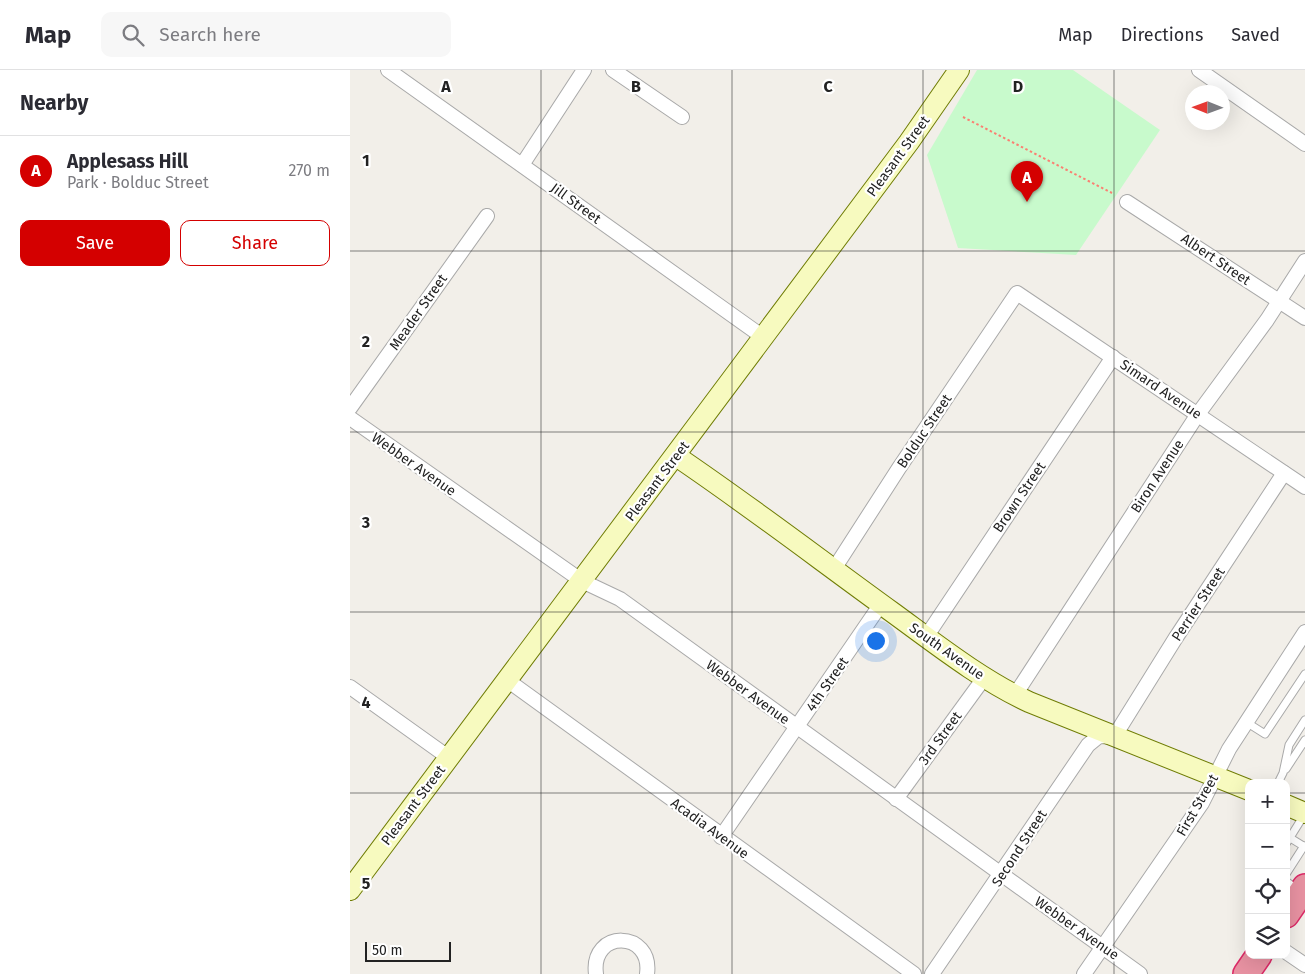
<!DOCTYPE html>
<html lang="en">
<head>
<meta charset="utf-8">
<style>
	body { margin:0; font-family:"Fira Sans",sans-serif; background:#f7f7f7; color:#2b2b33 }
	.controls { position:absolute; right:15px; bottom:15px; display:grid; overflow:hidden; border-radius:10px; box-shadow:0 5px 20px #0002 }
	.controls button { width:45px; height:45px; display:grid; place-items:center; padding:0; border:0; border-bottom:1px solid #e1e1e2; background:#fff; color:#2b2b33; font:25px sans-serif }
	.compass { position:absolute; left:835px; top:15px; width:45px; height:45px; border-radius:50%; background:#fff; box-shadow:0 5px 20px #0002; rotate:271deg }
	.scale { position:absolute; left:15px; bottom:12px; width:86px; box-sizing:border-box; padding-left:5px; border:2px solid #222; border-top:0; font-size:14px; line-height:18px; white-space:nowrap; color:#222; -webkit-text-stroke:4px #fff; paint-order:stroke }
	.you { position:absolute; left:525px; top:570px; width:18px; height:18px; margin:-12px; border:4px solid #fff; border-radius:50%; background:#1a73e8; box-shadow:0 0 0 8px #1a73e833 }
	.badge { display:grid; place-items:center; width:32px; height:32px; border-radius:50%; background:#d40000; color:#fff; font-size:16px; font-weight:700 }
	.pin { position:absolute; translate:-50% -41px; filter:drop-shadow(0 1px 2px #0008) }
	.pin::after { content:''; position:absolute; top:26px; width:18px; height:15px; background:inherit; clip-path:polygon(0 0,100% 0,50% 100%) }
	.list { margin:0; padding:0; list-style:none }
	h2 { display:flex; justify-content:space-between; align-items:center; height:65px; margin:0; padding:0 20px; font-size:21px }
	h2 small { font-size:16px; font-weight:400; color:#7c7c81 }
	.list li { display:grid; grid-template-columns:32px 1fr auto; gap:15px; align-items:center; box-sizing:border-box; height:70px; padding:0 20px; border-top:1px solid #e1e1e2 }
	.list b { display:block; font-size:19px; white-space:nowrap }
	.list p { margin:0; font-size:16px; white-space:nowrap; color:#7c7c81 }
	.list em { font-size:16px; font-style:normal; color:#7c7c81 }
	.actions { display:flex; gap:10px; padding:15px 20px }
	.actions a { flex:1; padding:11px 0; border:1px solid #d40000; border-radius:10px; text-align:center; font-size:18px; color:#d40000 }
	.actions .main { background:#d40000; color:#fff }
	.icon { flex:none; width:28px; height:28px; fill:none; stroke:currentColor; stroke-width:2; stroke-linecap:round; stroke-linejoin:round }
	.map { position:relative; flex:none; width:955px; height:904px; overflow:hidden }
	header { display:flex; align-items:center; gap:30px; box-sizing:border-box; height:70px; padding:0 25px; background:#fff; border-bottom:1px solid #e1e1e2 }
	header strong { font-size:24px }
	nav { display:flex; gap:28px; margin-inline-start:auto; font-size:18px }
	.search { width:350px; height:45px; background:#f7f7f7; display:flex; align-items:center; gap:12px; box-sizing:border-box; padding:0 18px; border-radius:10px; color:#7c7c81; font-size:19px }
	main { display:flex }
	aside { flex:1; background:#fff }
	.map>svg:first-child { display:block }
	.park { fill:#c8facc }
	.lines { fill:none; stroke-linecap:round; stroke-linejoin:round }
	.lane-casing { stroke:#a9a9a9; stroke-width:9 }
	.street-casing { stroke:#a9a9a9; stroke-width:16 }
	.secondary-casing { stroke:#707d05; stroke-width:22 }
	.highway-casing { stroke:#dc2a67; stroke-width:28 }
	.path { stroke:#fa8072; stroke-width:2; stroke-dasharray:2.5 2.5; stroke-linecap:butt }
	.lane { stroke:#fff; stroke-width:7 }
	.street { stroke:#fff; stroke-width:14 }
	.secondary { stroke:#f7fabf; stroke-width:20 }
	.highway { stroke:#e892a2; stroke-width:25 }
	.grid { fill:none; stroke:#222; stroke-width:1; stroke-opacity:0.55 }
	.labels { text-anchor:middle; stroke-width:4.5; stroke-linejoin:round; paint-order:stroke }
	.street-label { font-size:14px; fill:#222; stroke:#fff }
	.grid-label { font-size:16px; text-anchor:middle; font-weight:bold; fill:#222; stroke:#fff; stroke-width:4.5; stroke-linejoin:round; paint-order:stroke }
</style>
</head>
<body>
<header>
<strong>Map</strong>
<div class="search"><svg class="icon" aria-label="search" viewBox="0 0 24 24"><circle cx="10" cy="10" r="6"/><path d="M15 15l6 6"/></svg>Search here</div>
<nav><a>Map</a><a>Directions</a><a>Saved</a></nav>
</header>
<main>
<aside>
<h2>Nearby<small></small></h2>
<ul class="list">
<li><span class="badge">A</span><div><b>Applesass Hill</b><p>Park · Bolduc Street</p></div><em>270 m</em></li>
</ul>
<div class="actions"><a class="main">Save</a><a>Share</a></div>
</aside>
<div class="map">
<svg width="955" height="904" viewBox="0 0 955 904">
	<rect width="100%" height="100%" fill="#f2efe9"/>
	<path class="park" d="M627 0H723L810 60 726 185 608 178 577 85Z"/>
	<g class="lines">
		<defs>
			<g id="lane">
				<path d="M896 652 915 664 955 604"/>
				<path d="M936 699 955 670"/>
				<path d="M928 713 933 703 939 675 955 650"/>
				<path d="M937 766 955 777"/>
				<path d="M936 774 954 745"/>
				<path d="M936 804 954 776"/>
				<path d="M936 811 948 820"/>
			</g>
			<g id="street">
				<path d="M38 0 413 267"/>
				<path d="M263 0 332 47"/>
				<path d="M849 0 955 74"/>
				<path d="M172 95 234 0"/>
				<path d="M777 132 955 248"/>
				<path d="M0 338 137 146"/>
				<path d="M0 348 232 511 270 529 790 904"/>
				<path d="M484 499 549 398 667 223 955 417"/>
				<path d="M576 567 763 287"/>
				<path d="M157 610 564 904"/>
				<path d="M0 617 98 687"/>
				<path d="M665 625 848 344 917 250 955 191"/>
				<path d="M546 729 634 608"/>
				<path d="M371 767 531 534"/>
				<path d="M936 882 955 895"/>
				<path d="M246 904C240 859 303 860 297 904"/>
				<path d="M582 904 738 675 749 666 764 667 825 569 934 403"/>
				<path d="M734 904 852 733 879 679 955 562"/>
			</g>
			<g id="secondary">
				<path d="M326 386C400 436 470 490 542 542 586 574 630 609 679 632L899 720"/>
				<path d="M936 735 955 743"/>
				<path d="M0 820 559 72 609 0"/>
			</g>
			<g id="highway">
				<path d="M936 845 955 817"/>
				<path d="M896 904 909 885"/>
			</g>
		</defs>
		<use href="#lane" class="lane-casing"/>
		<use href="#street" class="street-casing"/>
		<use href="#secondary" class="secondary-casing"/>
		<use href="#highway" class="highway-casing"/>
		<path class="path" d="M613 47 762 123"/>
		<use href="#lane" class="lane"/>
		<use href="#street" class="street"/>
		<use href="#secondary" class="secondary"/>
		<use href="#highway" class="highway"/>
	</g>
	<path class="grid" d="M191 0V904M382 0V904M573 0V904M764 0V904M0 181H955M0 362H955M0 542H955M0 723H899M936 723H955"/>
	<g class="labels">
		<g class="street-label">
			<text transform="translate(548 86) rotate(-54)" y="5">Pleasant Street</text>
			<text transform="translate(226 133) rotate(36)" y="5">Jill Street</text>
			<text transform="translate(866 189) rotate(34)" y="5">Albert Street</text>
			<text transform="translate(68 242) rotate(-55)" y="5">Meader Street</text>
			<text transform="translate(811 319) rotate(34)" y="5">Simard Avenue</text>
			<text transform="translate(574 361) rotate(-56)" y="5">Bolduc Street</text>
			<text transform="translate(64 394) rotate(35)" y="5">Webber Avenue</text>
			<text transform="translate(807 406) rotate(-57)" y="5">Biron Avenue</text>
			<text transform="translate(307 411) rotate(-53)" y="5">Pleasant Street</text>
			<text transform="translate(669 427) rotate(-56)" y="5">Brown Street</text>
			<text transform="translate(848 534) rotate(-57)" y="5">Perrier Street</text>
			<text transform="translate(597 581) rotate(35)" y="5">South Avenue</text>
			<text transform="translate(477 614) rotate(-55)" y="5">4th Street</text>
			<text transform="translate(398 622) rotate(36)" y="5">Webber Avenue</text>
			<text transform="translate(590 668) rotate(-54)" y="5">3rd Street</text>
			<text transform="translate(63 735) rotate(-53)" y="5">Pleasant Street</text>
			<text transform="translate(847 735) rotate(-60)" y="5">First Street</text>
			<text transform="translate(360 758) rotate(36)" y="5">Acadia Avenue</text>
			<text transform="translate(669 778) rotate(-57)" y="5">Second Street</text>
			<text transform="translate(727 858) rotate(35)" y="5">Webber Avenue</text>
		</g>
	</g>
	<g class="grid-label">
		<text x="96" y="22">A</text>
		<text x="286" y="22">B</text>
		<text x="478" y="22">C</text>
		<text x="668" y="22">D</text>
		<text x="16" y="96">1</text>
		<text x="16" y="277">2</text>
		<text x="16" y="458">3</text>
		<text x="16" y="638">4</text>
		<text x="16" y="819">5</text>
	</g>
</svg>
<div class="controls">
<button>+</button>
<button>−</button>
<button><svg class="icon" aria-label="locate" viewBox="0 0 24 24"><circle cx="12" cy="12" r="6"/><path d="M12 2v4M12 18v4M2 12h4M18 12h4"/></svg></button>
<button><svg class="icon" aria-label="layers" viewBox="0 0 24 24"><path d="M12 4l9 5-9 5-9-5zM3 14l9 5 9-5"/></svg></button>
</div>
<svg class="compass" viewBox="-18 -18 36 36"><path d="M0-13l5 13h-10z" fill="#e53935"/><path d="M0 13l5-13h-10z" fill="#7c7c81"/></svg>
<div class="scale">50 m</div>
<div class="you"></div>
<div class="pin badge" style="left:677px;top:132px">A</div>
</div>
</main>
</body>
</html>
